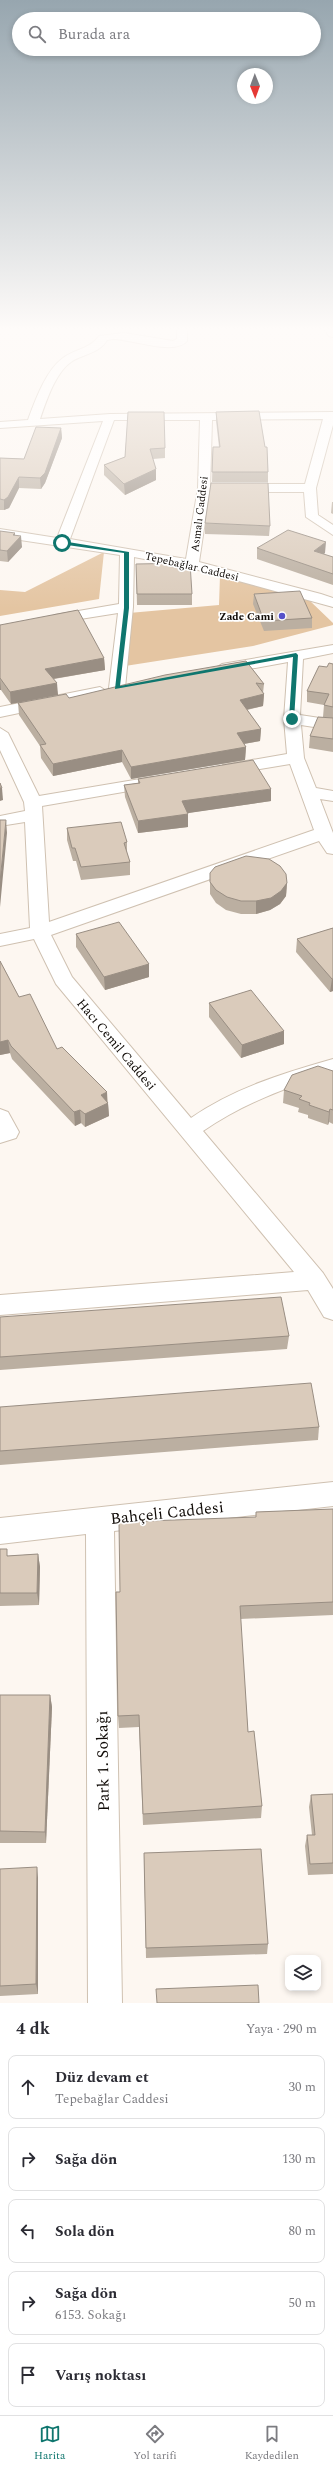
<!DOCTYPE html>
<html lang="tr">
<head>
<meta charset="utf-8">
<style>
	body { margin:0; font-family:Spectral,serif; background:#f2f2f3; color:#2b2b33 }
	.controls { position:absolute; right:12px; bottom:12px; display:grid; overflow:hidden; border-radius:8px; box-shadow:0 2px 6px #0003 }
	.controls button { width:36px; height:36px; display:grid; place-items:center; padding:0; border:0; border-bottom:1px solid #e1e1e2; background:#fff; color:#2b2b33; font:20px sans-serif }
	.compass { position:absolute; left:237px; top:68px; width:36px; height:36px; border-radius:50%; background:#fff; box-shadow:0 2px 6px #0003; rotate:179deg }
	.stop { position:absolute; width:12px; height:12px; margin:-9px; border:3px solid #0f766e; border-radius:50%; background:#fff }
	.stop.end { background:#0f766e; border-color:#fff; box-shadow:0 1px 4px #0008 }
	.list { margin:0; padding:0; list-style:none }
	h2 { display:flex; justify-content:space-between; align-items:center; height:52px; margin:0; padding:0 16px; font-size:17px }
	h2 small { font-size:13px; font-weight:400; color:#7c7c81 }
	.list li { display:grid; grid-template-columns:26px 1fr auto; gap:12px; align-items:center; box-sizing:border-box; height:64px; margin:0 8px 8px; padding:0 8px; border:1px solid #e1e1e2; border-radius:8px }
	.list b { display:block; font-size:15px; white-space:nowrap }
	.list p { margin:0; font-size:13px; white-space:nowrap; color:#7c7c81 }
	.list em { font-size:13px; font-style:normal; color:#7c7c81 }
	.icon { flex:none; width:22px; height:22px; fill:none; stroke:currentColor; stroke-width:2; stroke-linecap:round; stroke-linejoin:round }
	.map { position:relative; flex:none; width:333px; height:2003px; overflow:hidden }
	.search { position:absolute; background:#fff; box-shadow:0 2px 6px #0003; left:12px; right:12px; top:12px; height:44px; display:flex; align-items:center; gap:10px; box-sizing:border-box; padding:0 14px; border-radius:22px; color:#7c7c81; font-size:15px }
	.sheet { height:412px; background:#fff }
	nav { display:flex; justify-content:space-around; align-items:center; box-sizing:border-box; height:56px; border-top:1px solid #e1e1e2; background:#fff; font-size:11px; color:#7c7c81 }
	nav a { display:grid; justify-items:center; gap:2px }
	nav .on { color:#0f766e }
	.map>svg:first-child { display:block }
	.green { fill:#e4c5a2 }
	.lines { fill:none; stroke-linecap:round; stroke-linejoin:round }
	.street-casing { stroke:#cfc1b1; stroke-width:2 }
	.street { fill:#fff; fill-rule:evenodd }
	.wall { fill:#bbafa1 }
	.shaded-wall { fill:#998e83 }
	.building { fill:#dacbbb; stroke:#998e83 }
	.route { fill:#0f766e }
	.poi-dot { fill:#5651c9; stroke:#fff; stroke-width:1.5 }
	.labels { text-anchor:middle; stroke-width:3.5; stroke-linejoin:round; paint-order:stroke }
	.far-street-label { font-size:11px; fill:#0f0a06; stroke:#fff }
	.far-poi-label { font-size:11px; font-weight:bold; fill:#0f0a06; stroke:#fff; text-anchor:end }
	.street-label { font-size:13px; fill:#0f0a06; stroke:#fff }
	.near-street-label { font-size:16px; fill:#0f0a06; stroke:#fff }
</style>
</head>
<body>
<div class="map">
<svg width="333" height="2003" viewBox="0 0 333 2003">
	<rect width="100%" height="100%" fill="#fdf7f1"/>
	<g class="green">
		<path d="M104 552 99 599 0 616V590L25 592Z"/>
		<path d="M220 575 308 599 333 623V625L253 646 125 666 129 613 219 605Z"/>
	</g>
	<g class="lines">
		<defs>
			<g id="street">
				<path d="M177 328H187V341C175 356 131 339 113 339L107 340C99 354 82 354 71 362 55 373 46 402 40 419L110 414 333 412V425L316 488 318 515 333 525V535L306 517 304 492H242L236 488 242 484H305L323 419 212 420 210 488 199 562 321 594 333 598V607L191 568 134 557 133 607 125 688 117 693 109 688 118 613 55 623 48 619 55 615 119 604 120 555 0 537V529L57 538 103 421 0 428V422L28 420C35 401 46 370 63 358 75 349 90 349 99 336L124 333 173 341 177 339ZM114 420H200L198 488 186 559 70 539Z"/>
				<path d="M323 328H333V337L329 336Z"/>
				<path d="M333 645V653L303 659 300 715 333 720V730L301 725 304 758 316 788 333 791V801L320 799 333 833V854L327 853 319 841 51 935 72 977 191 1118C234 1088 284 1073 333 1059V1073C287 1087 242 1104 203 1131L323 1273 333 1289V1320L324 1317 308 1290 0 1315V1295L294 1272 56 984 34 939 0 946V934L30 928 25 822 0 826V816L25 811 24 802 0 750V728L8 733 39 796 152 777 158 778 160 782 158 786 152 787 42 806 49 922 314 830 290 764 229 774 223 773 221 769 223 765 229 764 287 754 284 719 288 662 222 674 214 669 222 664Z"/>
				<path d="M100 687 108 692 105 695 0 717V707Z"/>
				<path d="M0 1109 8 1112 19 1132 16 1138 0 1143Z"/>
				<path d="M333 1482V1506L114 1531 122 2003H88L86 1534 0 1544V1518Z"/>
			</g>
		</defs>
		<use href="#street" class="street-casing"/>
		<use href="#street" class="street"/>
	</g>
	<g class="wall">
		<path d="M128 412 165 448V458L153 459 156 480 125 495 104 475V465L125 457Z"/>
		<path d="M216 412 268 472V482H212L213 447H219L216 421Z"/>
		<path d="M61 428 62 438 45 483 41 489 19 488 9 508 4 510H0V458L24 459Z"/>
		<path d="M332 502H333V514L331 513Z"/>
		<path d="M205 523 270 526 269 536 205 534Z"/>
		<path d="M0 531 15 536 22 547 8 562 0 561Z"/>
		<path d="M257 548 325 553 323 554 333 557V585L257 559Z"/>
		<path d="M136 564 192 594V605H137Z"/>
		<path d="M254 594 312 618V628L264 631 253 604Z"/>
		<path d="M0 625 104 658 105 670 54 679 58 695 11 704 1 690H0Z"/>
		<path d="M246 661 264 684 263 693 264 694 263 706 247 710 261 729 260 741 244 744 246 747 245 760 131 779 122 762 53 776 41 758 40 746 19 715 18 703 69 698Z"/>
		<path d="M333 664V752L309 748 310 736 326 718 323 717 324 705 307 702V691L327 667Z"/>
		<path d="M138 779 271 801 187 813 188 827 138 833 125 797 124 785 138 783Z"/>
		<path d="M67 828 127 842V855L130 862V875L81 880 76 861H73L67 840Z"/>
		<path d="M210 873 287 883 286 896 280 904 270 910 256 914H241L226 910 216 903 210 894Z"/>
		<path d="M333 928V991L330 992 296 952 297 939Z"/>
		<path d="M76 934 149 964V977L105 990 76 947Z"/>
		<path d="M0 961 19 997 57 1049 107 1092 109 1116 85 1127 81 1123 75 1126 12 1059 10 1053 0 1055Z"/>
		<path d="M209 1003 284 1031V1044L241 1058 209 1017Z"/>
		<path d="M333 1071V1124L329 1122 328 1125 308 1118V1115L298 1112 299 1108 283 1103 284 1090Z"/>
		<path d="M0 1317 289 1336 287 1349 0 1370Z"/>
		<path d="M0 1407 319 1427 318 1440 0 1465Z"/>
		<path d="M333 1509V1615L240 1619 248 1732 262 1806 261 1818 143 1825 139 1727 119 1728 118 1716 120 1592 256 1517V1512Z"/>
		<path d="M0 1549 8 1556 38 1554 40 1567 39 1605 0 1606Z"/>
		<path d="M0 1695H50L52 1707 46 1843H0Z"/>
		<path d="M333 1794V1874L308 1875 305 1846 307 1835H312L309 1807 311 1795Z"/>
		<path d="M144 1853 268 1944 267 1954 146 1958Z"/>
		<path d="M0 1869 38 1878V1994L0 1996Z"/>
	</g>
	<g class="shaded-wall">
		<path d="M61 428 62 438 45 483 41 489 40 478Z"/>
		<path d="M156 469V480L125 495 124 484Z"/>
		<path d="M19 477V488L9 508 4 510V500Z"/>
		<path d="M15 533V542L21 536 22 547 8 562 7 551 13 535Z"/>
		<path d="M326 542 325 553 313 562 314 551Z"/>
		<path d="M104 658 105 670 46 680 45 669Z"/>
		<path d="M0 678 1 690H0Z"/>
		<path d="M57 683 58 695 11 704 10 692Z"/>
		<path d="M264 694 263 706 240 711V700Z"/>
		<path d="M261 729 260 741 237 745V733Z"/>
		<path d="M246 747 245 760 131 779V767Z"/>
		<path d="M122 750V762L53 776V764Z"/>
		<path d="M0 788H2L3 800 0 801Z"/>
		<path d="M271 789V801L182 814V801Z"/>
		<path d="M188 814V827L138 833V821Z"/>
		<path d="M6 820 7 833 0 907V882Z"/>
		<path d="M287 883 286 896 280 904 270 910 256 914V901Z"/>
		<path d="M149 964V977L105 990 104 977Z"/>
		<path d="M332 979H333V991L330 992Z"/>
		<path d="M284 1031V1044L241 1058 242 1045Z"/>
		<path d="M8 1040 10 1053 0 1055V1042Z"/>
		<path d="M107 1092V1104L108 1103 109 1116 85 1127V1114L101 1095Z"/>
		<path d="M330 1109 329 1122 328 1125 329 1112Z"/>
		<path d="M80 1110 81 1123 75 1126 74 1112Z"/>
		<path d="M38 1554 40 1567 39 1605 37 1593Z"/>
		<path d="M50 1695 52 1707 46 1843 45 1832Z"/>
		<path d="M37 1867 38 1878V1994L36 1984Z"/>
	</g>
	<g class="building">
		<path d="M259 411 265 447H267L268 472H212L213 447H220L216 412Z"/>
		<path d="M128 412H164L165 448 150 449 156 469 124 484 104 465 125 457Z"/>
		<path d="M36 427 61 428 45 473 40 478 19 477 8 497 4 500 0 499V458L24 459Z"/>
		<path d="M211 483H268L270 526 205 523Z"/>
		<path d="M288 530 326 542 314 551 333 557V574L257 548Z"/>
		<path d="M0 531 15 533 13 535 21 536 7 551 0 550Z"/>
		<path d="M190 563 192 594H137L136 564Z"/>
		<path d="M300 591 312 618 264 621 254 594Z"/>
		<path d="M78 610 104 658 45 669 57 683 10 692 0 678V625Z"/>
		<path d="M246 661 264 684 256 683 264 694 240 700 261 729 237 733 246 747 131 767 122 750 53 764 40 745 46 744 18 703 66 694 69 698 165 675Z"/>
		<path d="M329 663 333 664V707L324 705 329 694 307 691 319 666 327 667Z"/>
		<path d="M318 717 333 718V739L310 736Z"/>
		<path d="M253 760 271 789 182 801 188 814 138 821 124 785 140 783 138 779Z"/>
		<path d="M0 783 2 788H0Z"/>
		<path d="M0 820H6L0 882Z"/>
		<path d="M121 822 127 842 124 843 130 862 81 867 75 848H72L67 828Z"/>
		<path d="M246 856 269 859 280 866 286 874 287 883 281 891 271 898 256 901H241L227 897 216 890 210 882V873L215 867Z"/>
		<path d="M119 922 149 964 104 977 76 934Z"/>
		<path d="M333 928V979H332L297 939Z"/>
		<path d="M0 961 19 997 30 994 57 1049 62 1047 107 1092 101 1095 108 1103 85 1114 80 1110 74 1112 11 1046 8 1040 0 1042Z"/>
		<path d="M251 990 284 1031 242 1045 209 1003Z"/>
		<path d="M318 1066 333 1071V1110L330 1109 329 1112 309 1105 310 1103 299 1099 302 1096 284 1090 292 1075Z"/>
		<path d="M281 1297 289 1336 0 1357V1317Z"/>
		<path d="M311 1383 319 1427 0 1451V1407Z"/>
		<path d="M333 1509V1602L240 1606 248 1732 254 1731 262 1806 143 1814 139 1715 118 1716 116 1592H120L119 1522 256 1517V1512Z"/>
		<path d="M0 1549H7V1556L38 1554 37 1593H0Z"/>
		<path d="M0 1695H50L45 1832 0 1831Z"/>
		<path d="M333 1794V1863L310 1864 307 1835H315L311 1795Z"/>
		<path d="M261 1849 268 1944 146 1948 144 1853Z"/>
		<path d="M37 1867 36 1984 0 1986V1869Z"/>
		<path d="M258 1985 259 2003H157L156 1989Z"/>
	</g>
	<linearGradient id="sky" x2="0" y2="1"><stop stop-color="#97a6af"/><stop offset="0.54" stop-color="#fefbf9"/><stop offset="1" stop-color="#fefbf9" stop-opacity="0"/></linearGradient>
	<rect width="333" height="609" fill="url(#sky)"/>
	<path class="route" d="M62 541 129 552V608L120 686 296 653 298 655 294 720 289 719 293 657 115 689 124 608V553L60 544Z"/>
	<circle class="poi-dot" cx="282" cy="616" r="4"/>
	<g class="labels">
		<g class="far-street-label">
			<text transform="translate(199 514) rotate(-83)" y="4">Asmalı Caddesi</text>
			<text transform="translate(192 566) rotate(13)" y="4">Tepebağlar Caddesi</text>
		</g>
		<g class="far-poi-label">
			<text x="274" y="620">Zade Cami</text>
		</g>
		<g class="street-label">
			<text transform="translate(117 1044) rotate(50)" y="5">Hacı Cemil Caddesi</text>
		</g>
		<g class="near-street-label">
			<text transform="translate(167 1512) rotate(-6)" y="6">Bahçeli Caddesi</text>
			<text transform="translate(102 1761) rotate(-91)" y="6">Park 1. Sokağı</text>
		</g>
	</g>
</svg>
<div class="controls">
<button><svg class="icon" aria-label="layers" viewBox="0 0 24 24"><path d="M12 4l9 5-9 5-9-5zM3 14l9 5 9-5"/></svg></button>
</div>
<svg class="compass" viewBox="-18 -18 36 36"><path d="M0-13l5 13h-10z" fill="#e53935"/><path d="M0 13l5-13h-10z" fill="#7c7c81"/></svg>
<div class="stop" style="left:62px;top:543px"></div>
<div class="stop end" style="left:292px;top:719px"></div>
<div class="search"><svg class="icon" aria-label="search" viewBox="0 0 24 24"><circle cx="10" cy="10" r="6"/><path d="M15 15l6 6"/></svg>Burada ara</div>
</div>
<section class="sheet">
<h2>4 dk<small>Yaya · 290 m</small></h2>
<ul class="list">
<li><svg class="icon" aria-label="ahead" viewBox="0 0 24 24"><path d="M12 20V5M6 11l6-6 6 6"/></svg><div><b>Düz devam et</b><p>Tepebağlar Caddesi</p></div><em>30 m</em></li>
<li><svg class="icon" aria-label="right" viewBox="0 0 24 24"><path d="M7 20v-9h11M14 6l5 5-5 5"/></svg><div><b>Sağa dön</b></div><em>130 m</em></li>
<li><svg class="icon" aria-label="left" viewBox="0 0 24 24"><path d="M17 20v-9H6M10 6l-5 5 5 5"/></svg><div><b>Sola dön</b></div><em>80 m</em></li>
<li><svg class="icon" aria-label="right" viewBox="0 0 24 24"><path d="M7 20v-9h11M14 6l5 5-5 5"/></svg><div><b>Sağa dön</b><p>6153. Sokağı</p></div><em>50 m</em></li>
<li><svg class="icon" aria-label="arrive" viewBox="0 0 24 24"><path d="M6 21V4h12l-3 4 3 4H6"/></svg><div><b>Varış noktası</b></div></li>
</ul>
</section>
<nav>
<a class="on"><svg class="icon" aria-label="map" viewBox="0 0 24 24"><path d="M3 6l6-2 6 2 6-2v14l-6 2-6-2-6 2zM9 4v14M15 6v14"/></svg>Harita</a>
<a><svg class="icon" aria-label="directions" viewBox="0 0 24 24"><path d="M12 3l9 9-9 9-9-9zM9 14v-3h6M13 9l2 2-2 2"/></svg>Yol tarifi</a>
<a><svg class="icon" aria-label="saved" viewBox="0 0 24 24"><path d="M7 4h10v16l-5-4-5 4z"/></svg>Kaydedilen</a>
</nav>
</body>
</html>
